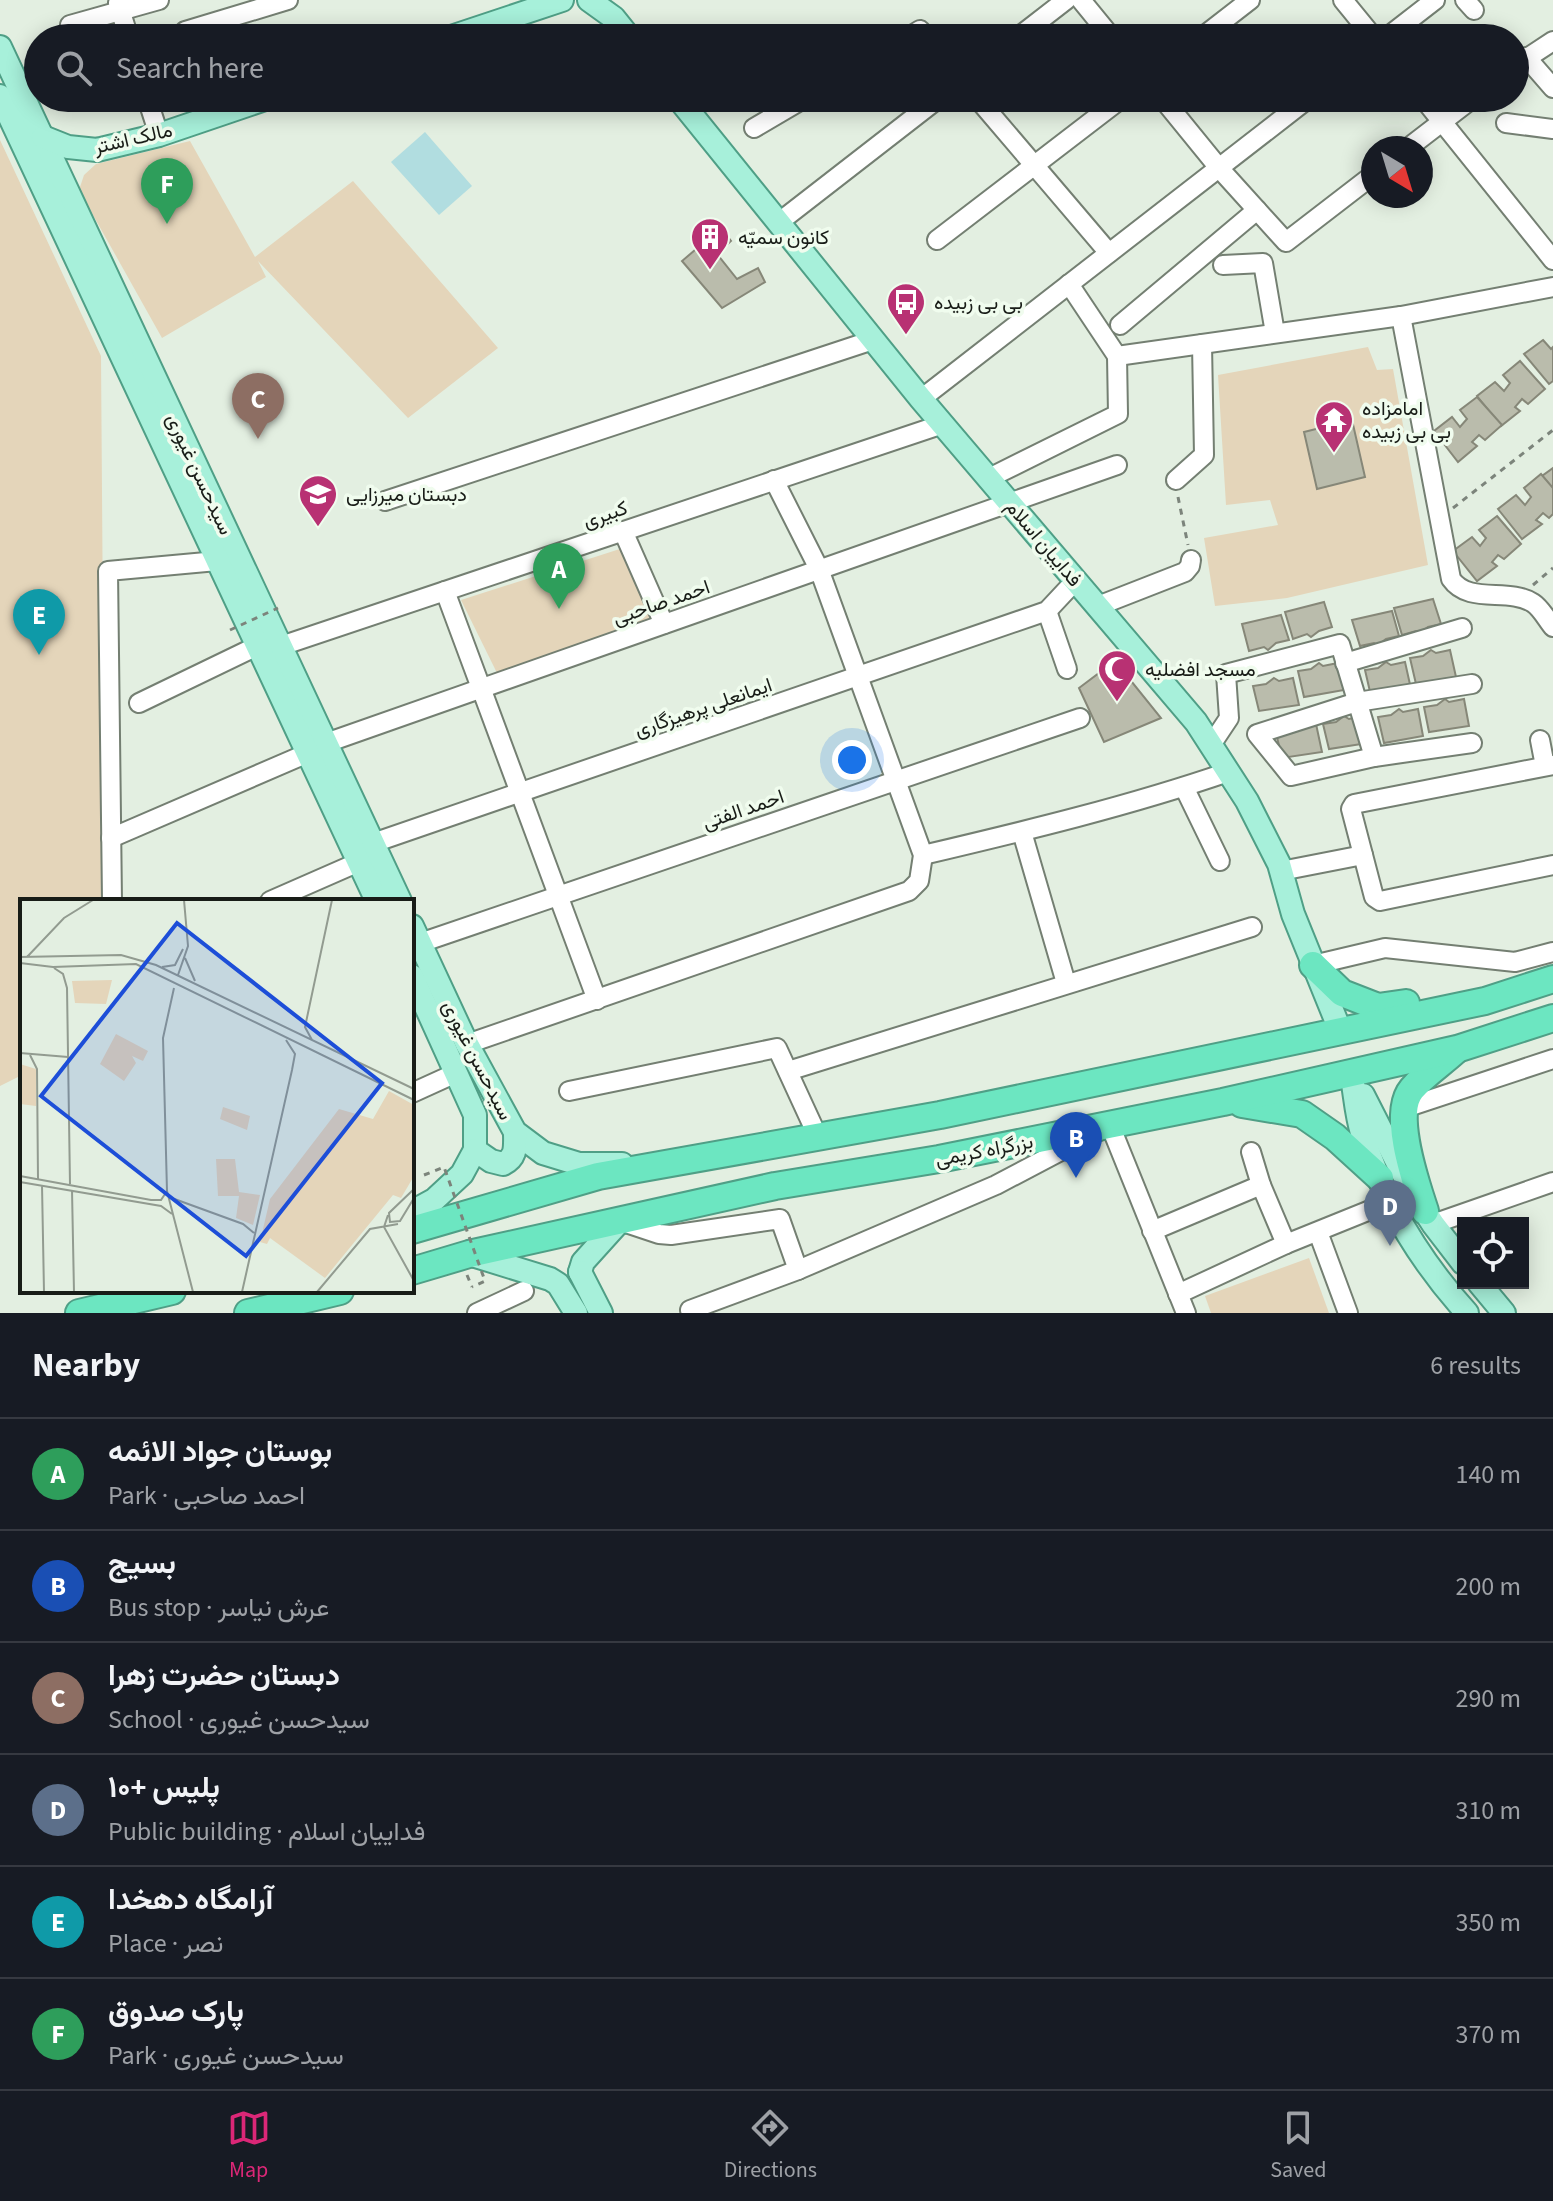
<!DOCTYPE html>
<html lang="en">
<head>
<meta charset="utf-8">
<style>
	body { margin:0; font-family:"Source Sans 3",Vazirmatn,sans-serif; background:#20242c; color:#f1f3f6 }
	.controls { position:absolute; right:24px; bottom:24px; display:grid; overflow:hidden; border-radius:0px; box-shadow:0 4px 20px #0003 }
	.controls button { width:72px; height:72px; display:grid; place-items:center; padding:0; border:0; border-bottom:2px solid #363941; background:#171b24; color:#f1f3f6; font:40px sans-serif }
	.compass { position:absolute; left:1361px; top:136px; width:72px; height:72px; border-radius:50%; background:#171b24; box-shadow:0 4px 20px #0003; rotate:142deg }
	.you { position:absolute; left:852px; top:760px; width:28px; height:28px; margin:-20px; border:6px solid #fff; border-radius:50%; background:#1a73e8; box-shadow:0 0 0 12px #1a73e833 }
	.badge { display:grid; place-items:center; width:52px; height:52px; border-radius:50%; background:#db2777; color:#fff; font-size:26px; font-weight:700 }
	.pin { position:absolute; translate:-50% -66px; filter:drop-shadow(0 2px 4px #0008) }
	.pin::after { content:''; position:absolute; top:42px; width:28px; height:24px; background:inherit; clip-path:polygon(0 0,100% 0,50% 100%) }
	.list { margin:0; padding:0; list-style:none }
	h2 { display:flex; justify-content:space-between; align-items:center; height:104px; margin:0; padding:0 32px; font-size:34px }
	h2 small { font-size:26px; font-weight:400; color:#9ea1a6 }
	.list li { display:grid; grid-template-columns:52px 1fr auto; gap:24px; align-items:center; box-sizing:border-box; height:112px; padding:0 32px; border-top:2px solid #363941 }
	.list b { display:block; font-size:30px; white-space:nowrap }
	.list p { margin:0; font-size:26px; white-space:nowrap; color:#9ea1a6 }
	.list em { font-size:26px; font-style:normal; color:#9ea1a6 }
	.icon { flex:none; width:44px; height:44px; fill:none; stroke:currentColor; stroke-width:2; stroke-linecap:round; stroke-linejoin:round }
	.map { position:relative; flex:none; width:1553px; height:1313px; overflow:hidden }
	.search { position:absolute; background:#171b24; box-shadow:0 4px 20px #0003; left:24px; right:24px; top:24px; height:88px; display:flex; align-items:center; gap:20px; box-sizing:border-box; padding:0 28px; border-radius:44px; color:#9ea1a6; font-size:30px }
	.sheet { height:776px; background:#171b24 }
	nav { display:flex; justify-content:space-around; align-items:center; box-sizing:border-box; height:112px; border-top:2px solid #363941; background:#171b24; font-size:22px; color:#9ea1a6 }
	nav a { display:grid; justify-items:center; gap:4px }
	nav .on { color:#db2777 }
	.map>svg:first-child { display:block }
	.green { fill:#e4d5ba }
	.water { fill:#b1dde0 }
	.building { fill:#babcac; stroke:#868778; stroke-width:2 }
	.lines { fill:none; stroke-linecap:round; stroke-linejoin:round }
	.minor-casing { stroke:#747f72; stroke-width:22 }
	.major-casing { stroke:#4f9f86; stroke-width:26 }
	.highway-casing { stroke:#4f9f86; stroke-width:30 }
	.path { stroke:#7c847b; stroke-width:3; stroke-dasharray:6 6; stroke-linecap:butt }
	.minor { stroke:#fff; stroke-width:18 }
	.major { stroke:#a7f0da; stroke-width:22 }
	.highway { stroke:#6ce6c1; stroke-width:26 }
	.path-bridge { stroke:#7c847b; stroke-width:3; stroke-dasharray:6 6; stroke-linecap:butt }
	.labels { text-anchor:middle; stroke-width:7; stroke-linejoin:round; paint-order:stroke }
	.street-label { font-size:20px; fill:#181c17; stroke:#f0fcee }
	.poi-label { font-size:20px; fill:#181c17; stroke:#f0fcee; text-anchor:start }
	.inset-road { fill:none; stroke:#929b90; stroke-width:2 }
	.view { fill:#1d4ed8; fill-opacity:0.15; stroke:#1d4ed8; stroke-width:4 }
	.inset-edge { fill:none; stroke:#181c17; stroke-width:4 }
</style>
</head>
<body>
<div class="map">
<svg width="1553" height="1313" viewBox="0 0 1553 1313">
	<rect width="100%" height="100%" fill="#e3efe1"/>
	<g class="green">
		<path d="M0 140 101 356 105 901H22V1075L0 1086Z"/>
		<path d="M190 141 255 257 353 181 498 348 408 418 258 261 266 277 162 338 79 190 84 175 96 164Z"/>
		<path d="M1368 347 1377 370 1393 369 1428 565 1287 598 1215 606 1204 538 1278 525 1270 500 1226 505 1218 375Z"/>
		<path d="M626 547 656 617 497 673 461 600Z"/>
		<path d="M1309 1258 1329 1313H1211L1205 1296Z"/>
	</g>
	<path class="water" d="M425 132 472 186 439 215 391 162Z"/>
	<g class="building">
		<path d="M721 228 731 241 717 254 737 279 758 268 765 282 722 308 682 261Z"/>
		<path d="M1543 340 1551 349 1553 347V381L1549 384 1524 354Z"/>
		<path d="M1520 361 1545 389 1528 404 1522 399 1515 407 1520 411 1501 426 1477 396 1495 382 1504 391 1510 383 1503 375Z"/>
		<path d="M1477 397 1502 425 1485 440 1479 435 1472 442 1477 446 1458 462 1434 431 1452 417 1460 427 1467 419 1460 410Z"/>
		<path d="M1352 420 1365 477 1317 489 1304 432Z"/>
		<path d="M1553 468V489L1542 476Z"/>
		<path d="M1541 474 1553 488V514L1549 518 1543 513 1536 520 1542 524 1522 539 1498 509 1516 495 1525 505 1531 497 1524 488Z"/>
		<path d="M1497 516 1521 544 1504 559 1498 555 1492 562 1497 566 1477 581 1453 551 1472 537 1480 546 1486 538 1479 530Z"/>
		<path d="M1433 599 1441 624 1428 627 1420 633 1416 631 1402 635 1394 608Z"/>
		<path d="M1324 602 1332 627 1319 631 1311 637 1307 634 1293 639 1285 612Z"/>
		<path d="M1392 611 1399 636 1386 639 1378 645 1374 643 1360 646 1352 620Z"/>
		<path d="M1281 615 1289 640 1276 643 1268 650 1264 647 1249 651 1242 624Z"/>
		<path d="M1431 650 1436 653 1450 650 1456 677 1416 684 1410 658 1423 656Z"/>
		<path d="M1115 661 1161 718 1104 742 1079 688Z"/>
		<path d="M1386 662 1391 665 1405 662 1411 689 1371 696 1365 670 1378 668Z"/>
		<path d="M1319 663 1323 666 1338 663 1344 690 1304 697 1298 671 1311 669Z"/>
		<path d="M1274 678 1279 681 1293 678 1299 705 1259 711 1253 686 1266 684Z"/>
		<path d="M1445 699 1449 702 1464 699 1469 726 1429 732 1424 707 1437 705Z"/>
		<path d="M1399 709 1403 712 1418 709 1423 736 1384 743 1378 717 1391 715Z"/>
		<path d="M1344 716 1349 719 1363 716 1368 743 1329 749 1323 724 1336 722Z"/>
		<path d="M1316 724 1322 752 1282 758 1276 733Z"/>
	</g>
	<g class="lines">
		<defs>
			<g id="minor">
				<path d="M1081 0 1112 38"/>
				<path d="M1343 0 1374 38"/>
				<path d="M1465 0 1474 10"/>
				<path d="M118 3 129 38"/>
				<path d="M70 25 159 0"/>
				<path d="M185 31 288 0"/>
				<path d="M907 38 920 30 927 38"/>
				<path d="M1017 38 1066 0"/>
				<path d="M1201 38 1250 0"/>
				<path d="M1386 38 1435 0"/>
				<path d="M1526 57 1553 88"/>
				<path d="M1515 66 1553 41"/>
				<path d="M147 98 159 135"/>
				<path d="M977 98 1109 253"/>
				<path d="M1162 98 1219 168 1286 242 1373 175"/>
				<path d="M1423 98 1553 260"/>
				<path d="M1506 123 1553 129"/>
				<path d="M754 128 805 98"/>
				<path d="M1408 148 1473 98"/>
				<path d="M778 223 939 98"/>
				<path d="M937 240 1122 98"/>
				<path d="M1223 265 1263 263 1275 333"/>
				<path d="M1069 284 1117 356"/>
				<path d="M1401 316 1451 579C1469 605 1508 587 1533 603 1541 608 1547 620 1553 627"/>
				<path d="M1120 325 1257 210"/>
				<path d="M1117 356 1401 316 1553 287"/>
				<path d="M921 399 1309 98"/>
				<path d="M989 478 1118 414 1117 356"/>
				<path d="M1176 480 1204 455 1202 344"/>
				<path d="M385 501 873 340"/>
				<path d="M623 531 664 624"/>
				<path d="M445 591 597 1000"/>
				<path d="M1098 606 1185 572 1190 566 1191 560"/>
				<path d="M1047 611 1067 669"/>
				<path d="M281 646 943 424"/>
				<path d="M1345 663 1462 628"/>
				<path d="M1472 684 1357 702 1257 734 1291 776 1374 757 1472 743"/>
				<path d="M139 703 257 646"/>
				<path d="M1540 740 1545 766"/>
				<path d="M326 743 1117 465"/>
				<path d="M1211 745 1229 718 1226 674 1340 644 1374 757"/>
				<path d="M1553 765 1359 803 1354 804 1351 809 1374 897 1380 901 1553 865"/>
				<path d="M1184 787 1220 861"/>
				<path d="M1022 832 1066 983"/>
				<path d="M111 838 308 753"/>
				<path d="M373 843 1047 611 1076 580"/>
				<path d="M923 855C1025 831 1129 806 1228 772"/>
				<path d="M1281 871 1363 855"/>
				<path d="M112 901 108 571 217 561"/>
				<path d="M270 901 359 862"/>
				<path d="M420 943 1080 718"/>
				<path d="M1313 965 1385 948 1515 962 1553 952"/>
				<path d="M467 1044 909 891 919 881 923 855 819 569 774 480"/>
				<path d="M788 1071 1252 927"/>
				<path d="M569 1091 777 1048 818 1137"/>
				<path d="M412 1093 456 1073"/>
				<path d="M1405 1108 1553 1059"/>
				<path d="M1251 1152 1261 1185 1286 1244"/>
				<path d="M620 1221 659 1234 671 1235 780 1219 798 1270"/>
				<path d="M1433 1224 1553 1182"/>
				<path d="M1152 1231 1261 1185"/>
				<path d="M1318 1232 1348 1313"/>
				<path d="M1178 1294 1286 1244 1390 1202"/>
				<path d="M690 1310 798 1270 996 1185 1110 1125 1186 1313"/>
				<path d="M477 1313 524 1291"/>
			</g>
			<g id="major">
				<path d="M589 0 614 18 630 38"/>
				<path d="M448 38 562 0"/>
				<path d="M0 47 400 901"/>
				<path d="M0 96 377 901"/>
				<path d="M678 98 921 399 1196 722 1247 801 1279 864 1293 914 1340 1030"/>
				<path d="M43 137 68 147 97 150 159 135 268 98"/>
				<path d="M412 926 467 1044 515 1132 543 1153 579 1164H622"/>
				<path d="M412 976 475 1115V1150L462 1174 434 1200 412 1212"/>
				<path d="M1351 1072C1355 1092 1356 1114 1362 1133 1383 1200 1420 1261 1467 1313"/>
				<path d="M1363 1095 1413 1193 1433 1224 1463 1263"/>
				<path d="M475 1150 491 1161 503 1164C517 1157 515 1147 515 1132"/>
				<path d="M469 1254 550 1279 558 1284 576 1313"/>
				<path d="M580 1272 583 1262 620 1221"/>
				<path d="M580 1272 601 1313"/>
				<path d="M1479 1283 1504 1313"/>
			</g>
			<g id="highway">
				<path d="M1313 965 1342 993 1378 1007 1406 1003"/>
				<path d="M1242 1104 1302 1114 1335 1137 1380 1178"/>
				<path d="M1425 1211C1416 1183 1391 1114 1412 1089 1424 1075 1442 1063 1455 1051"/>
				<path d="M412 1230 598 1176 940 1115 1485 1001 1553 979"/>
				<path d="M412 1271 469 1254 775 1186 939 1159 1223 1102 1457 1049 1553 1018"/>
				<path d="M79 1313 172 1291"/>
				<path d="M248 1313 340 1291"/>
			</g>
		</defs>
		<use href="#minor" class="minor-casing"/>
		<use href="#major" class="major-casing"/>
		<use href="#highway" class="highway-casing"/>
		<g class="path">
			<path d="M1178 497 1188 545"/>
			<path d="M1453 508 1553 430"/>
			<path d="M1533 585 1553 568"/>
			<path d="M467 1275 472 1287"/>
		</g>
		<use href="#minor" class="minor"/>
		<use href="#major" class="major"/>
		<use href="#highway" class="highway"/>
		<g class="path-bridge">
			<path d="M230 630 278 608"/>
			<path d="M424 1175 444 1167 485 1281 472 1287"/>
		</g>
	</g>
	<defs>
		<symbol id="building-pin" viewBox="-11 -11 22 30"><path d="M0 17L-7.5 6A9.5 9.5 0 1 1 7.5 6Z" fill="#b83173" stroke="#f0fcee"/><path d="M-4-6H4V6H1V3H-1V6H-4ZM-2.5-4.3h1.7v1.8h-1.7ZM.8-4.3h1.7v1.8H.8ZM-2.5-1h1.7V.8h-1.7ZM.8-1h1.7V.8H.8Z" fill="#fff"/></symbol>
		<symbol id="bus-pin" viewBox="-11 -11 22 30"><path d="M0 17L-7.5 6A9.5 9.5 0 1 1 7.5 6Z" fill="#b83173" stroke="#f0fcee"/><path d="M-5-6H5V4H4V6H2V4H-2V6H-4V4H-5ZM-3.5-4V0h7V-4ZM-3.5 1.2v1.5H-2V1.2ZM2 1.2v1.5H3.5V1.2Z" fill="#fff"/></symbol>
		<symbol id="temple-pin" viewBox="-11 -11 22 30"><path d="M0 17L-7.5 6A9.5 9.5 0 1 1 7.5 6Z" fill="#b83173" stroke="#f0fcee"/><path d="M0-6L5-2H3V0L6.5 2.5H4V6H1.5V3h-3V6H-4V2.5H-6.5L-3 0V-2H-5Z" fill="#fff"/></symbol>
		<symbol id="school-pin" viewBox="-11 -11 22 30"><path d="M0 17L-7.5 6A9.5 9.5 0 1 1 7.5 6Z" fill="#b83173" stroke="#f0fcee"/><path d="M0-5L7-2L0 1L-7-2ZM-4 1L0 2.5L4 1V4Q0 6-4 4Z" fill="#fff"/></symbol>
		<symbol id="mosque-pin" viewBox="-11 -11 22 30"><path d="M0 17L-7.5 6A9.5 9.5 0 1 1 7.5 6Z" fill="#b83173" stroke="#f0fcee"/><path d="M3.5-4.9A6 6 0 1 0 3.5 4.9A5 5 0 1 1 3.5-4.9Z" fill="#fff"/></symbol>
	</defs>
	<g fill-rule="evenodd">
		<use href="#building-pin" x="688" y="215" width="44" height="60"/>
		<use href="#bus-pin" x="884" y="280" width="44" height="60"/>
		<use href="#temple-pin" x="1312" y="398" width="44" height="60"/>
		<use href="#school-pin" x="296" y="472" width="44" height="60"/>
		<use href="#mosque-pin" x="1095" y="647" width="44" height="60"/>
	</g>
	<g class="labels">
		<g class="street-label">
			<text transform="translate(133 138) rotate(-13)" y="7">مالک اشتر</text>
			<text transform="translate(200 474) rotate(65)" y="7">سیدحسن غیوری</text>
			<text transform="translate(605 514) rotate(-19)" y="7">کبیری</text>
			<text transform="translate(1044 543) rotate(50)" y="7">فداییان اسلام</text>
			<text transform="translate(661 602) rotate(-19)" y="7">احمد صاحبی</text>
			<text transform="translate(703 707) rotate(-19)" y="7">ایمانعلی پرهیزگاری</text>
			<text transform="translate(743 809) rotate(-19)" y="7">احمد الفتی</text>
			<text transform="translate(478 1060) rotate(63)" y="7">سیدحسن غیوری</text>
			<text transform="translate(984 1150) rotate(-11)" y="7">بزرگراه کریمی</text>
		</g>
		<g class="poi-label">
			<text x="738" y="244">کانون سمیّه</text>
			<text x="934" y="309">بی بی زبیده</text>
			<text x="1362" y="415">امامزاده<tspan x="1362" dy="23">بی بی زبیده</tspan></text>
			<text x="346" y="501">دبستان میرزایی</text>
			<text x="1145" y="676">مسجد افضلیه</text>
		</g>
	</g>
	<g transform="translate(20 899)">
		<rect width="394" height="394" fill="#e3efe1"/>
		<path d="M92 81 86 105 55 104 52 82ZM96 135 128 152 123 162 112 157 116 164 104 182 80 165ZM0 165 16 170V207L0 205ZM369 192 394 206V277L381 299 373 296 305 379 250 339 247 345 240 343 250 300 319 210 353 220ZM203 208 230 217 227 231 200 220ZM196 260H215L219 293 240 296 233 326 216 319 219 297H198Z" fill="#e4d5ba"/>
		<path class="inset-road" d="M0 58 101 56 136 66 394 190M7 58 44 19 73 1M165 59 175 82M0 64 33 68 116 65 394 201M142 68 155 66 163 50M34 69 43 75 47 89 50 285M158 76 168 47 164 1M154 89 143 139 147 292 173 393M292 141 285 128 312 1M0 154 48 158M10 156 17 170 18 280M0 277 131 301H141L147 292M0 283 141 307 152 315M22 286 24 393M394 290 369 314 370 323 380 322 394 299M52 291 54 393M149 298 223 325 234 334M368 316 364 328 394 382M222 393 272 171 275 155 266 141M297 393 350 330 378 325"/>
		<path class="view" d="M157 24 362 184 226 357 21 197Z"/>
		<rect width="394" height="394" class="inset-edge"/>
	</g>
</svg>
<div class="controls">
<button><svg class="icon" aria-label="locate" viewBox="0 0 24 24"><circle cx="12" cy="12" r="6"/><path d="M12 2v4M12 18v4M2 12h4M18 12h4"/></svg></button>
</div>
<svg class="compass" viewBox="-18 -18 36 36"><path d="M0-13l5 13h-10z" fill="#e53935"/><path d="M0 13l5-13h-10z" fill="#9ea1a6"/></svg>
<div class="you"></div>
<div class="pin badge" style="left:559px;top:609px;background:#2e9e5b">A</div>
<div class="pin badge" style="left:1076px;top:1178px;background:#1a4fb4">B</div>
<div class="pin badge" style="left:258px;top:439px;background:#8d6e63">C</div>
<div class="pin badge" style="left:1390px;top:1246px;background:#5c6f8a">D</div>
<div class="pin badge" style="left:39px;top:655px;background:#0f9aa8">E</div>
<div class="pin badge" style="left:167px;top:224px;background:#2e9e5b">F</div>
<div class="search"><svg class="icon" aria-label="search" viewBox="0 0 24 24"><circle cx="10" cy="10" r="6"/><path d="M15 15l6 6"/></svg>Search here</div>
</div>
<section class="sheet">
<h2>Nearby<small>6 results</small></h2>
<ul class="list">
<li><span class="badge" style="background:#2e9e5b">A</span><div><b>بوستان جواد الائمه</b><p>Park · احمد صاحبی</p></div><em>140 m</em></li>
<li><span class="badge" style="background:#1a4fb4">B</span><div><b>بسیج</b><p>Bus stop · عرش نیاسر</p></div><em>200 m</em></li>
<li><span class="badge" style="background:#8d6e63">C</span><div><b>دبستان حضرت زهرا</b><p>School · سیدحسن غیوری</p></div><em>290 m</em></li>
<li><span class="badge" style="background:#5c6f8a">D</span><div><b>پلیس +۱۰</b><p>Public building · فداییان اسلام</p></div><em>310 m</em></li>
<li><span class="badge" style="background:#0f9aa8">E</span><div><b>آرامگاه دهخدا</b><p>Place · نصر</p></div><em>350 m</em></li>
<li><span class="badge" style="background:#2e9e5b">F</span><div><b>پارک صدوق</b><p>Park · سیدحسن غیوری</p></div><em>370 m</em></li>
</ul>
</section>
<nav>
<a class="on"><svg class="icon" aria-label="map" viewBox="0 0 24 24"><path d="M3 6l6-2 6 2 6-2v14l-6 2-6-2-6 2zM9 4v14M15 6v14"/></svg>Map</a>
<a><svg class="icon" aria-label="directions" viewBox="0 0 24 24"><path d="M12 3l9 9-9 9-9-9zM9 14v-3h6M13 9l2 2-2 2"/></svg>Directions</a>
<a><svg class="icon" aria-label="saved" viewBox="0 0 24 24"><path d="M7 4h10v16l-5-4-5 4z"/></svg>Saved</a>
</nav>
</body>
</html>
